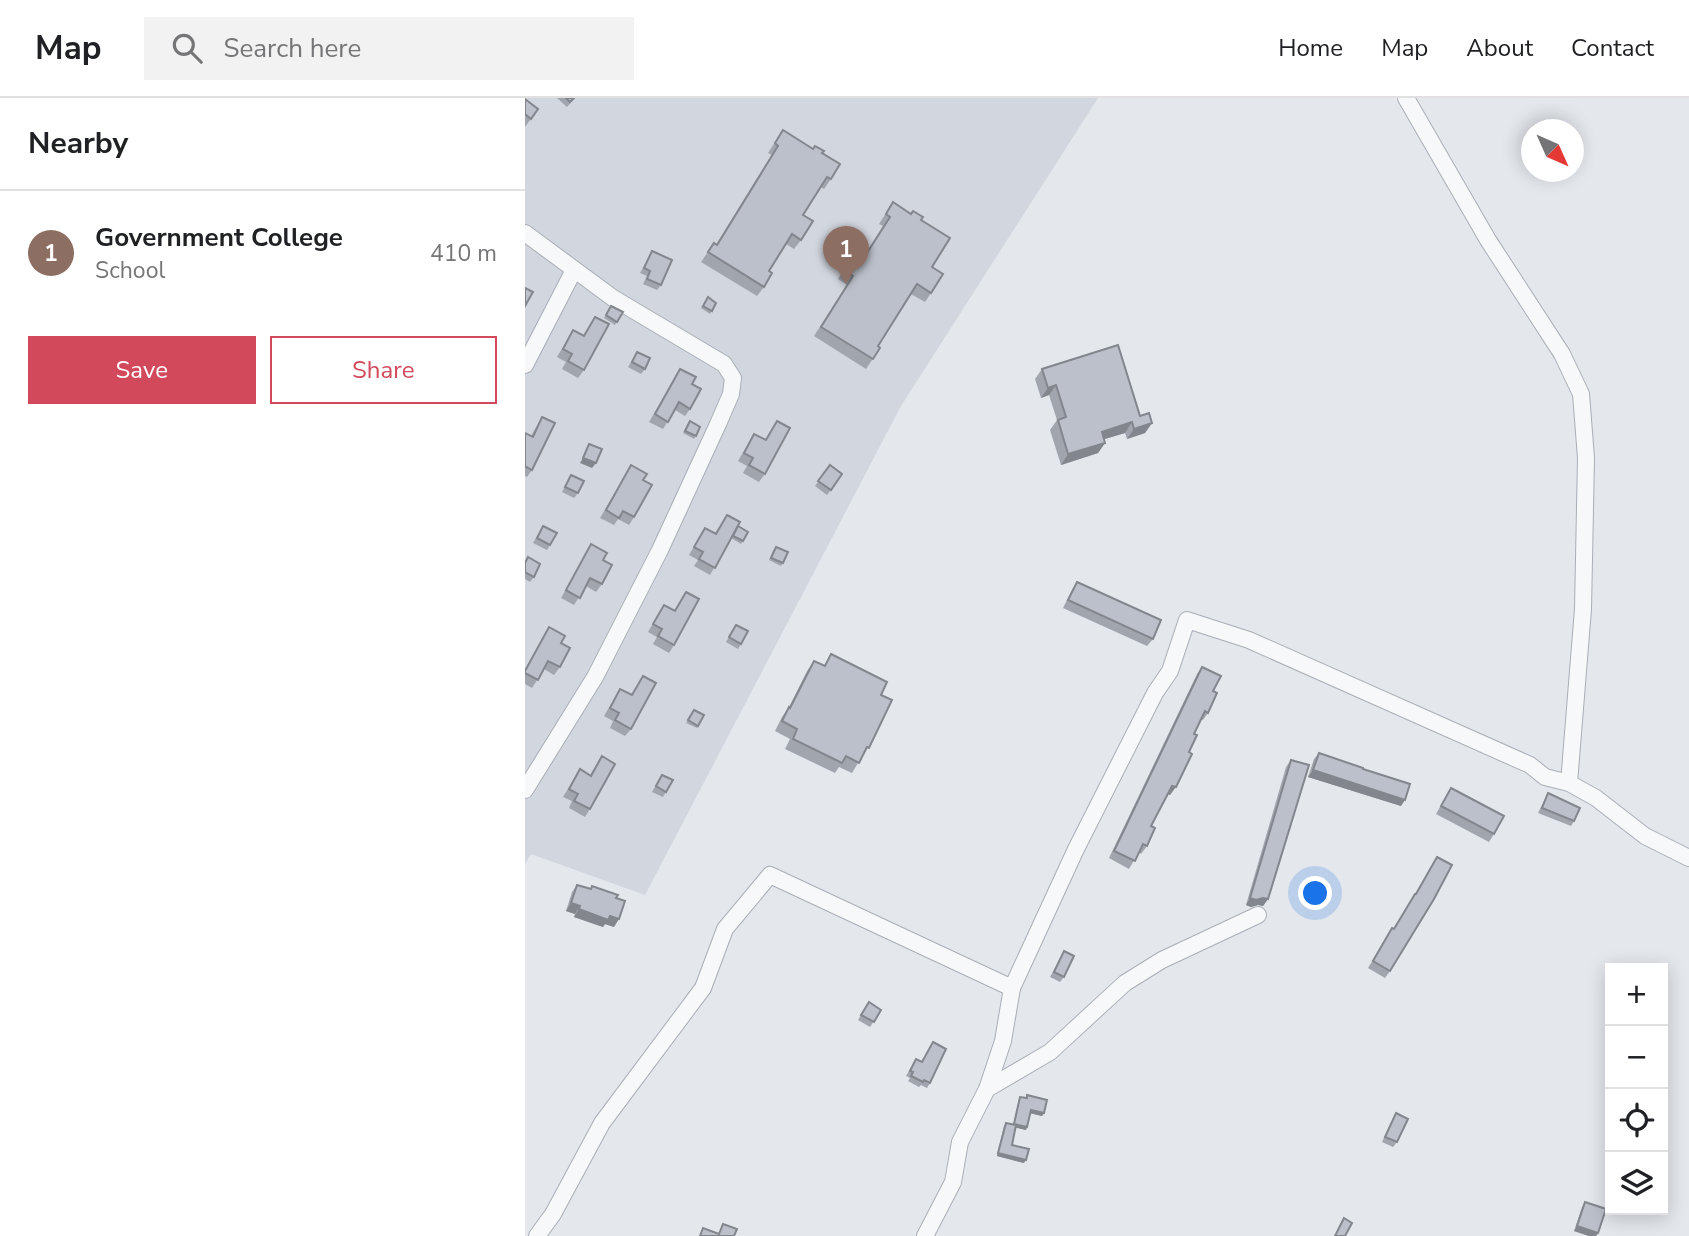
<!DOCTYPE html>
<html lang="en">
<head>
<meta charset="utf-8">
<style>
	body { margin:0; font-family:"Nunito Sans",sans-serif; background:#f2f2f2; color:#202124 }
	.controls { position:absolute; right:21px; bottom:21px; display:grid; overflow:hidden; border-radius:0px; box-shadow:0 4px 18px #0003 }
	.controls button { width:63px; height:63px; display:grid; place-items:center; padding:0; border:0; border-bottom:2px solid #e0e0e0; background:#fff; color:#202124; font:35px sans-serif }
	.compass { position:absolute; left:996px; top:21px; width:63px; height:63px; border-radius:50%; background:#fff; box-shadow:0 4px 18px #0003; rotate:135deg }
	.you { position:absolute; left:791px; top:796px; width:24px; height:24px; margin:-18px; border:5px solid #fff; border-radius:50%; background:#1a73e8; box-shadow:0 0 0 10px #1a73e833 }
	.badge { display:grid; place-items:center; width:46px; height:46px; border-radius:50%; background:#d1495b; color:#fff; font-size:23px; font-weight:700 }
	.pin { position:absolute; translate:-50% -58px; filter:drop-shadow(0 2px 4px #0008) }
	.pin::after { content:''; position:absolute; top:37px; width:24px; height:21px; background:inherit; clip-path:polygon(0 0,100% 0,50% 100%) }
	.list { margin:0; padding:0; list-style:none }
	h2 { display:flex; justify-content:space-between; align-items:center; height:91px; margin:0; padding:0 28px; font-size:30px }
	h2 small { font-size:23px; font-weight:400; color:#757577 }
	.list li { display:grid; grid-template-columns:46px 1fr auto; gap:21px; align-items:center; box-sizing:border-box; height:126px; padding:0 28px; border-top:2px solid #e0e0e0 }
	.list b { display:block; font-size:26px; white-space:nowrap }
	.list p { margin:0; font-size:23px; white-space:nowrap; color:#757577 }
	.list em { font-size:23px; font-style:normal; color:#757577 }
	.actions { display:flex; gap:14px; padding:21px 28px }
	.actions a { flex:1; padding:16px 0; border:2px solid #d1495b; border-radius:0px; text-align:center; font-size:24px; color:#d1495b }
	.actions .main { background:#d1495b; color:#fff }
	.icon { flex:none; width:38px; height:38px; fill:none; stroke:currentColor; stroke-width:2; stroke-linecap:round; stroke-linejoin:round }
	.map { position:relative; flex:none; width:1164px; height:1138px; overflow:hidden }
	header { display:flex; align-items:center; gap:42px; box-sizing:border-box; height:98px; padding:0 35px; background:#fff; border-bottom:2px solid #e0e0e0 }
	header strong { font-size:33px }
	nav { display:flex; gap:38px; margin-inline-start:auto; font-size:24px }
	.search { width:490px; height:63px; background:#f2f2f2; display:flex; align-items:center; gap:18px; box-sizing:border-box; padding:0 24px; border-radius:0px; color:#757577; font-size:26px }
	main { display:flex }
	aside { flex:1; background:#fff }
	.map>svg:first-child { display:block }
	.built { fill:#d2d6de }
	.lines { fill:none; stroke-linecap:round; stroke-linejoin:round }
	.minor-casing { stroke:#a9aeb7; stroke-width:18 }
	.minor { stroke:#f7f8fa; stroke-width:16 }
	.wall { fill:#a1a5ae }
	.shaded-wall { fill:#83868d }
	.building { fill:#bbc0ca; stroke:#83868d; stroke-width:2 }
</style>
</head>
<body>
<header>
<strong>Map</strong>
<div class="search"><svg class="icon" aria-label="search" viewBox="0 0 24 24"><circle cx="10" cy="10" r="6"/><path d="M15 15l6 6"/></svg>Search here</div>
<nav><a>Home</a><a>Map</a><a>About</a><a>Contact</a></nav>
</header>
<main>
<aside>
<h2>Nearby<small></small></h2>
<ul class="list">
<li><span class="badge" style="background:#8d6e63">1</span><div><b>Government College</b><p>School</p></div><em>410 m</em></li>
</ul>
<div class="actions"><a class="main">Save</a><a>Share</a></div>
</aside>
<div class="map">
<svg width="1164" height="1138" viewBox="0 0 1164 1138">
	<rect width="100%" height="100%" fill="#e4e7ec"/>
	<path class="built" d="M0 0H573L376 308 120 797 6 756 0 766Z"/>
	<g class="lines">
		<defs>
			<g id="minor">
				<path d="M881 0 963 142 1037 256 1056 296 1061 360 1058 511 1044 685"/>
				<path d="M0 135 88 200 199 266 208 280 206 296 193 326 135 452 70 579 0 692"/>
				<path d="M0 267 49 172"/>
				<path d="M462 991 525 954 600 885 637 862 733 817"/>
				<path d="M12 1138 28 1116 77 1025 178 890 200 831 245 777 487 890"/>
				<path d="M400 1138 428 1084 435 1044 462 991 478 943 487 890 551 751 630 595 645 573 662 522 724 542 1005 667 1020 679 1044 685 1071 700 1120 738 1164 760"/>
			</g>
		</defs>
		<use href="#minor" class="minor-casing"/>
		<use href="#minor" class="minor"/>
	</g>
	<g class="wall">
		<path d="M32 0H50L42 9Z"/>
		<path d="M0 1 13 11 0 29Z"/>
		<path d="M258 32 288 51 297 55 306 81 299 91 296 89 278 117 276 142 269 151 261 146 244 173 239 189 232 198 176 164 189 145 191 147 247 57 243 55Z"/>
		<path d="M368 104 396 122 407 169 406 195 400 204 386 196 353 248 355 250 341 271 289 238 322 187 313 181 331 153 339 158 358 128 354 126Z"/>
		<path d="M127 153 136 187 132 192 118 186 122 178 115 175Z"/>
		<path d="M183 199 191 205 185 216 176 210Z"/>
		<path d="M86 208 98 214 90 227 79 220Z"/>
		<path d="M70 219 59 272 53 280 37 271 41 264 32 259 48 232 59 238Z"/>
		<path d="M112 254 120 271 116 276 103 269Z"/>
		<path d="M155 271 167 286 165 311 160 318 150 312 138 331 124 324Z"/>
		<path d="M517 271 615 318 627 325 620 335 602 341 600 335 579 341 580 345 573 355 536 367 525 332 532 322 524 297 516 300 510 281Z"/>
		<path d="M17 319 7 372 2 379 0 378V335L6 338Z"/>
		<path d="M252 323 240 376 234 384 218 375 222 368 213 363 229 336 240 342Z"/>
		<path d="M163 326 171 338 169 341 158 335Z"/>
		<path d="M106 367 118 382 109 419 104 427 93 421 89 427 75 420Z"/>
		<path d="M305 367 317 376 302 397 290 388Z"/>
		<path d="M46 377 53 395 49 400 37 394Z"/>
		<path d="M202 417 212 430 223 434 216 446 206 440 185 477 169 468 173 462 164 457 180 430 190 435Z"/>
		<path d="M18 428 25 447 22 452 8 445Z"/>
		<path d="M66 446 78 462 77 486 71 494 61 488 49 507 36 500Z"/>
		<path d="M249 451 258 465 256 468 244 462Z"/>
		<path d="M3 459 9 479 5 484 0 481V463Z"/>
		<path d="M552 484 628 541 622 548 538 510 547 492Z"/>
		<path d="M161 494 149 547 144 555 128 546 132 539 123 534 139 507 149 513Z"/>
		<path d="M211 527 216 546 213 551 201 544Z"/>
		<path d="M24 529 36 545 35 569 29 577 19 571 7 590 0 586V571Z"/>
		<path d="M306 556 356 597 336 660 327 675 314 669 310 675 260 651 265 641 250 633 257 619 264 609 282 573 289 563 299 568Z"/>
		<path d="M677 569 688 593 683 615 678 622 676 621 669 636 664 654 645 697 643 696 626 728 622 748 616 756 614 754 604 771 584 760 672 576Z"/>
		<path d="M118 578 106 631 100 638 85 630 88 623 79 618 95 591 106 597Z"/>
		<path d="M169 612 179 617 172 630 161 625Z"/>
		<path d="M794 655 838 671 876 708 783 679 789 661Z"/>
		<path d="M77 658 65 711 60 719 44 710 47 703 38 699 55 671 65 677Z"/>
		<path d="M766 662 743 801 738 808 733 807 726 809 721 807 761 669Z"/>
		<path d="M137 677 141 694 138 699 127 694Z"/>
		<path d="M926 690 969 736 964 744 911 716Z"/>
		<path d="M1023 695 1049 723 1046 728 1013 715Z"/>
		<path d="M912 759 865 873 860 880 843 870 863 837 867 830 868 831 890 796Z"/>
		<path d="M52 787 65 791 67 788 91 800 89 829 80 826 78 829 49 819 50 816 41 813 47 794Z"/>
		<path d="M539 853V879L535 884 525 879Z"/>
		<path d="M344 904 356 912 345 929 333 922Z"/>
		<path d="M408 944 405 985 402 990 396 987 394 989 383 983 385 980 381 978 391 961 397 964Z"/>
		<path d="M502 997 519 1015 517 1018 505 1015 501 1032 490 1029 487 1047 499 1065 472 1058 479 1028 481 1025 488 1027 494 1001 495 999 501 1000Z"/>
		<path d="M871 1015 872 1044 868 1049 857 1044Z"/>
		<path d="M1060 1104 1073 1135 1071 1138H1064L1049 1133 1057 1109Z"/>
	</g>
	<g class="shaded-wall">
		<path d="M531 287 524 297 516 300 523 290Z"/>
		<path d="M607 324 600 335 570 344 577 334Z"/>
		<path d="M627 325 620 335 602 341 609 331Z"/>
		<path d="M580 345 573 355 536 367 543 356Z"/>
		<path d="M58 360 71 365 67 370 55 365Z"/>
		<path d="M788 672 880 702 876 708 783 679Z"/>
		<path d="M647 688 651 689 645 697 642 695Z"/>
		<path d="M725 800H738L743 801 738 808 733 807 726 809 721 807Z"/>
		<path d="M46 805 55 808 50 816 41 813Z"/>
		<path d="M54 811 85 818 94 821 89 829 80 826 78 829 49 819Z"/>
		<path d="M506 1012 519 1015 517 1018 504 1015Z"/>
		<path d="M489 1026 502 1029 501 1032 487 1029Z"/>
		<path d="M473 1055 501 1062 499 1065 472 1058Z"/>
		<path d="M1052 1128 1073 1135 1071 1138H1064L1049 1133Z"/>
	</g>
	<g class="building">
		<path d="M41 0H49L45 4Z"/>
		<path d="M0 1 13 11 6 21 0 16Z"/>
		<path d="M258 32 288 51 290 48 299 53 297 55 315 66 306 81 302 79 278 117 288 123 276 142 267 136 244 173 247 175 239 189 183 154 189 145 192 147 253 48 250 45Z"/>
		<path d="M368 104 386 116 388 113 398 119 396 122 425 140 407 169 418 176 406 195 392 186 353 248 355 250 348 261 296 229 328 178 319 172 331 153 340 158 365 119 361 116Z"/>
		<path d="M127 153 147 162 136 187 122 181 125 173 119 170Z"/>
		<path d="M0 190 8 194 0 208Z"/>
		<path d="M183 199 191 205 187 213 178 208Z"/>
		<path d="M86 208 98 214 92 224 81 217Z"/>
		<path d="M70 219 84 226 59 272 43 263 47 256 38 251 48 232 59 238Z"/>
		<path d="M593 247 615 318 624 315 627 325 609 331 607 324 577 334 580 345 543 356 533 322 541 319 531 287 523 290 517 271Z"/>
		<path d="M112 254 125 260 120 271 107 264Z"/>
		<path d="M155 271 171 279 167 286 176 291 165 311 154 304 143 324 130 316Z"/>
		<path d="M17 319 30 325 7 372 0 368V335L8 339Z"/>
		<path d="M165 323 175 329 171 338 160 333Z"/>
		<path d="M252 323 265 330 240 376 224 367 228 360 219 355 229 336 241 342Z"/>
		<path d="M64 346 77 351 71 365 58 360Z"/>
		<path d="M106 367 122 376 118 382 127 387 109 419 98 413 94 420 81 412Z"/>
		<path d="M305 367 317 376 306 392 293 383Z"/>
		<path d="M46 377 59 383 53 395 40 389Z"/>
		<path d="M202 417 215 424 190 470 174 461 178 454 169 449 180 430 191 436Z"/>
		<path d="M18 428 32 435 25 447 12 440Z"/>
		<path d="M213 428 223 434 218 443 208 438Z"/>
		<path d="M66 446 82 455 78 462 87 467 77 486 65 480 55 500 41 492Z"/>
		<path d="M251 449 263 454 258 465 246 460Z"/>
		<path d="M3 459 15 466 9 479 0 474V465Z"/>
		<path d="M552 484 636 522 628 541 543 502Z"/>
		<path d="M161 494 174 501 149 547 133 538 137 531 128 526 139 507 150 513Z"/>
		<path d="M211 527 223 533 216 546 204 539Z"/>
		<path d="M24 529 40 538 36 545 45 550 35 569 23 563 13 582 0 575V573Z"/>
		<path d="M306 556 362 584 356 597 367 602 344 650 342 649 334 665 321 658 317 665 268 641 272 631 257 623 264 609 265 610 289 563 300 568Z"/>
		<path d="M677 569 696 578 688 593 692 595 683 615 680 613 669 636 672 637 664 654 667 656 651 689 647 688 626 728 630 730 622 748 618 746 610 763 589 753Z"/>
		<path d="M118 578 131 585 106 631 90 622 94 615 85 610 95 591 107 597Z"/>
		<path d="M169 612 179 617 173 628 163 622Z"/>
		<path d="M794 655 838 670V671L885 686 880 702 788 672Z"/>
		<path d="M77 658 90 666 65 711 49 703 53 696 44 691 55 671 66 678Z"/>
		<path d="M766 662 784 667 743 801 738 800 731 802 725 800Z"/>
		<path d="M137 677 148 682 141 694 131 688Z"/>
		<path d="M926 690 979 718 969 736 916 708Z"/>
		<path d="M1023 695 1055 710 1049 723 1017 710Z"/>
		<path d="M912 759 927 767 909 801 865 873 848 863 867 830 869 831 890 796H891Z"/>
		<path d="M52 787 66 791 67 788 93 797 91 800 100 803 94 821 85 818 83 822 54 811 55 808 46 805Z"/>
		<path d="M539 853 549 858 539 879 529 874Z"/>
		<path d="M344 904 356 912 349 924 336 917Z"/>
		<path d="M408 944 421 951 405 985 399 982 398 984 386 978 388 974 385 973 391 961 397 964Z"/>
		<path d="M502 997 522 1002 519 1015 506 1012 502 1029 489 1026 495 999 502 1000Z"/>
		<path d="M871 1015 883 1021 872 1044 860 1039Z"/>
		<path d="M481 1025 491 1027 487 1047 504 1051 501 1062 473 1055Z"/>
		<path d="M1060 1104 1081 1111 1073 1135 1052 1128Z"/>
		<path d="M819 1120 827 1125 820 1138H810Z"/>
		<path d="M198 1126 212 1131 209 1138H175L178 1130 194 1136Z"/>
	</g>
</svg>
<div class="controls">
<button>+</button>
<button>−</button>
<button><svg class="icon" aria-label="locate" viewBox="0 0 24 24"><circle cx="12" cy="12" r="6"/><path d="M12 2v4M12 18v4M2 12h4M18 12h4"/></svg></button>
<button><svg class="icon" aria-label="layers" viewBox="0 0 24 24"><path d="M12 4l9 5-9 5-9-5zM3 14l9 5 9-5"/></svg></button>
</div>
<svg class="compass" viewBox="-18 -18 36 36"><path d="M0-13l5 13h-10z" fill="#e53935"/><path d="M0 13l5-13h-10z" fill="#757577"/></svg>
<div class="you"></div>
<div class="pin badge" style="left:321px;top:186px;background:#8d6e63">1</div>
</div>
</main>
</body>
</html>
